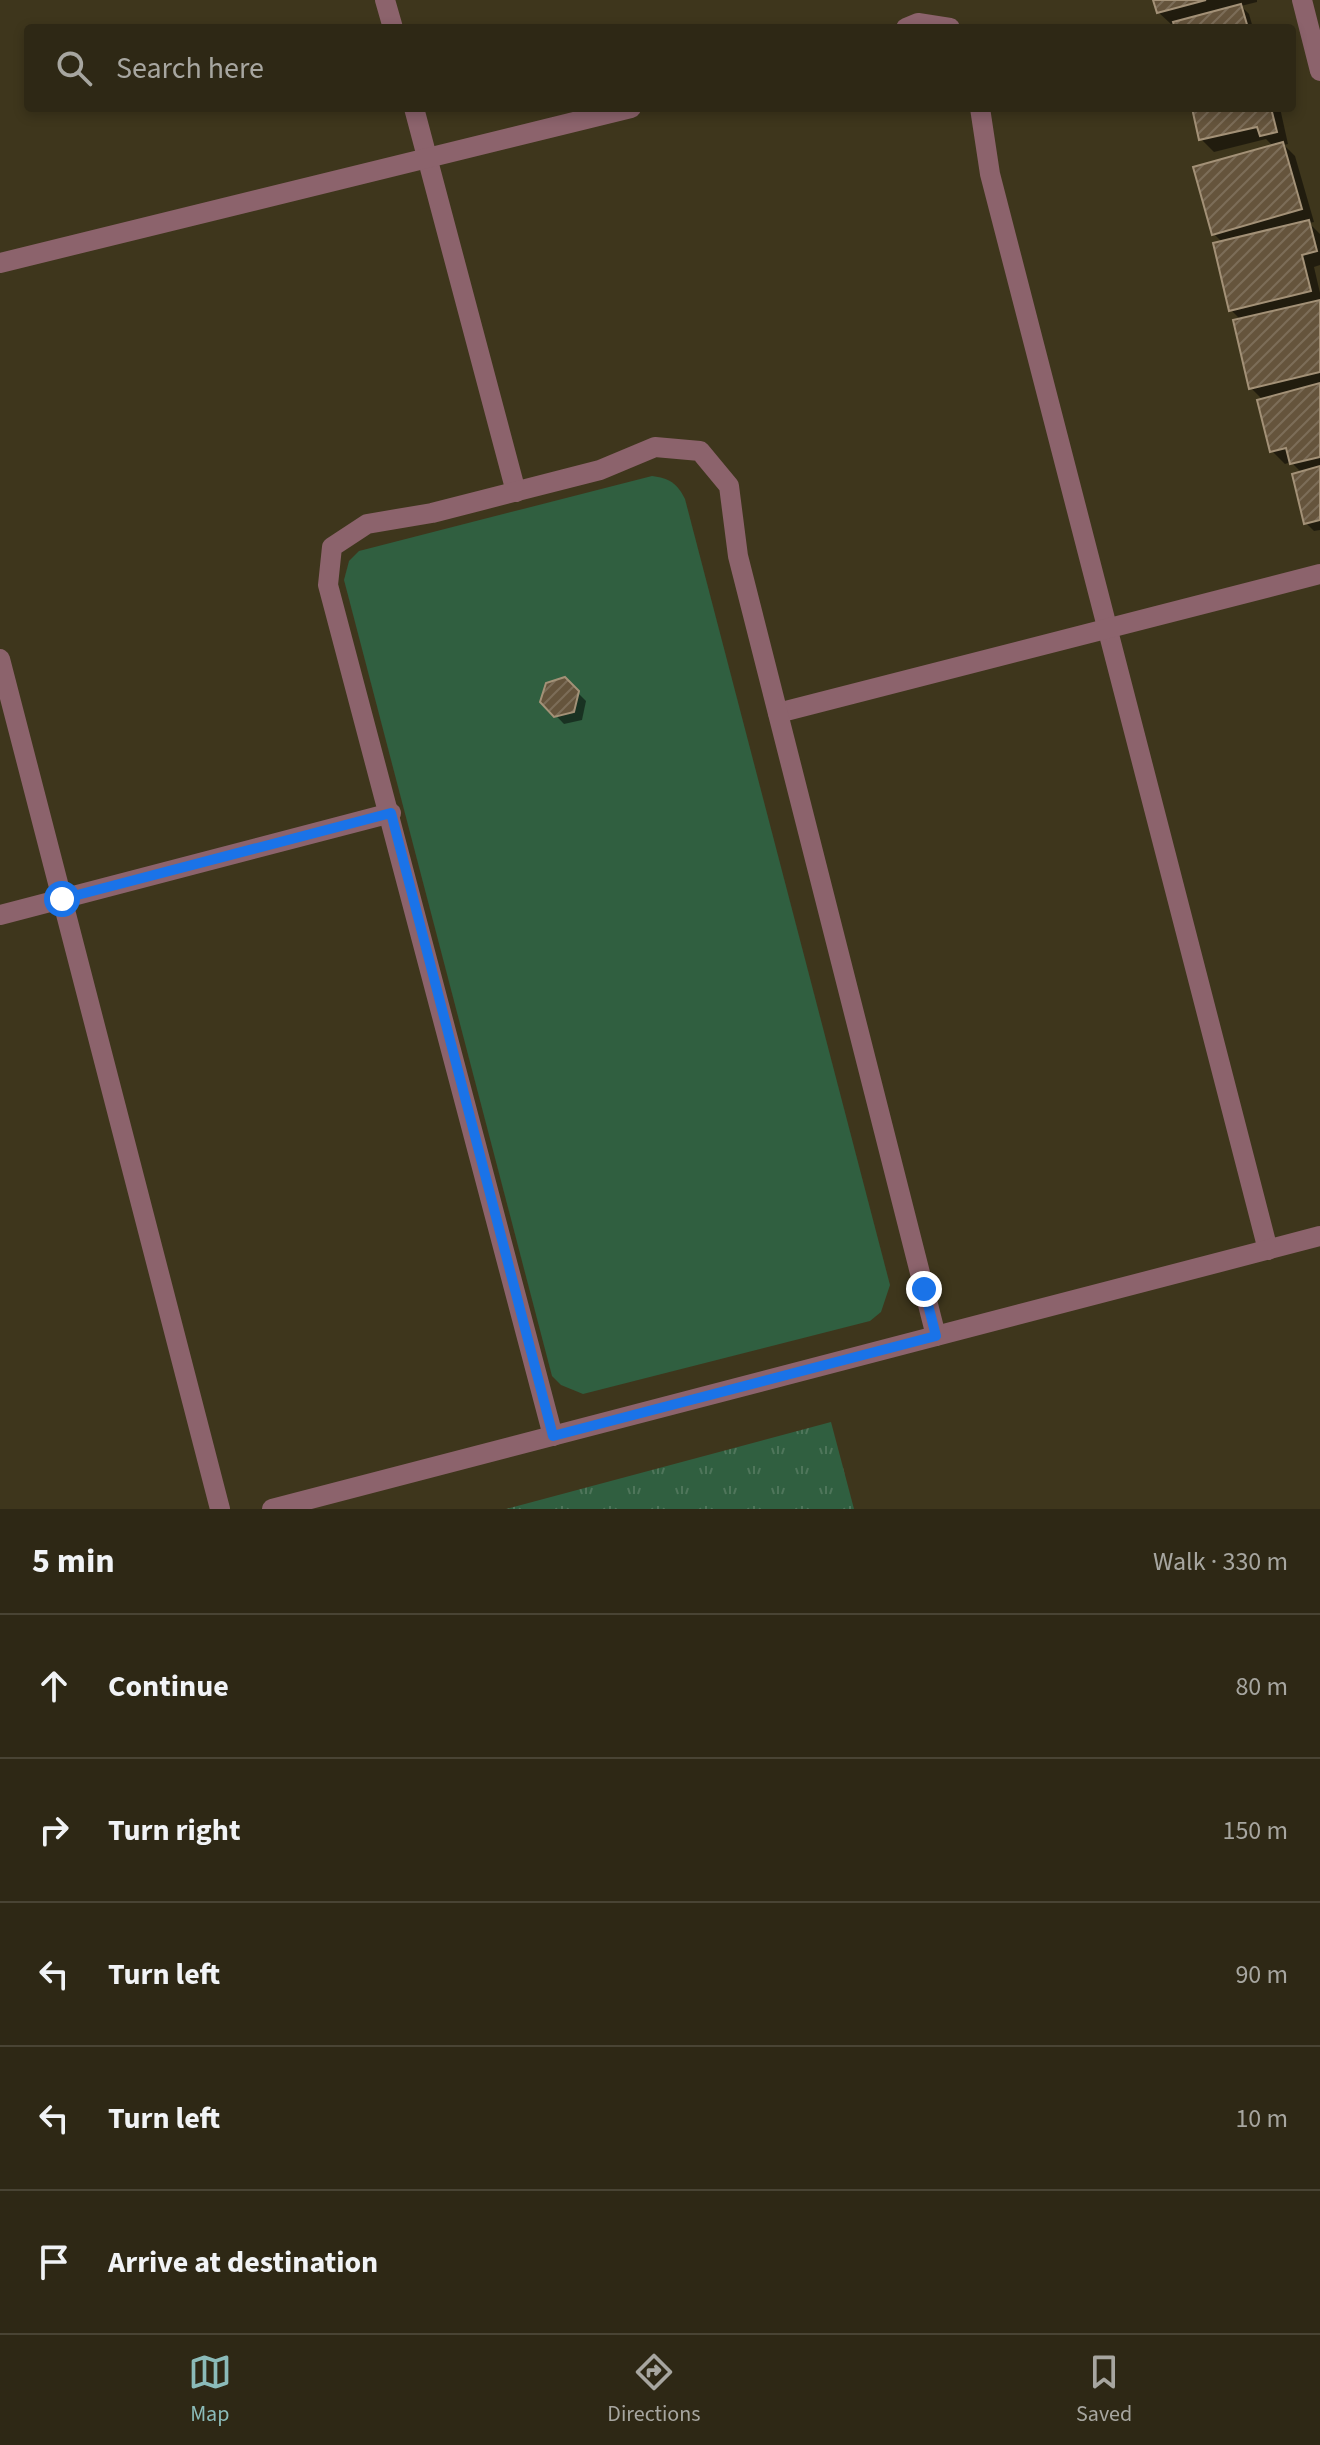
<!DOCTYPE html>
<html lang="en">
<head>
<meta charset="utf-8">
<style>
	body { margin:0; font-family:"Source Sans 3",sans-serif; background:#3a3422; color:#f1f3f6 }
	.stop { position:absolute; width:24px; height:24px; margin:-18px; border:6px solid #1a73e8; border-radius:50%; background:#fff }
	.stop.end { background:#1a73e8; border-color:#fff; box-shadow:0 2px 8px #0008 }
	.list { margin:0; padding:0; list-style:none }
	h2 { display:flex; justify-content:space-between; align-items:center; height:104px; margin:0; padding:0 32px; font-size:34px }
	h2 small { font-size:26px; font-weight:400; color:#a7a6a0 }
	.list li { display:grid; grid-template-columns:52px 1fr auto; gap:24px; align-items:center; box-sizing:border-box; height:144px; padding:0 32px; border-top:2px solid #494434 }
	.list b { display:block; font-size:30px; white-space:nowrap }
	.list em { font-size:26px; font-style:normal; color:#a7a6a0 }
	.icon { flex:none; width:44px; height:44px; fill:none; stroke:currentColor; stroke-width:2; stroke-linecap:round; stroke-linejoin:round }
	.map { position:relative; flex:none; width:1320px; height:1509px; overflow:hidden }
	.search { position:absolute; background:#2e2815; box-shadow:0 4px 12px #0003; left:24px; right:24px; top:24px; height:88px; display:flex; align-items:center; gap:20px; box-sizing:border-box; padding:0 28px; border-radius:8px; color:#a7a6a0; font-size:30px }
	.sheet { height:824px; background:#2e2815 }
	nav { display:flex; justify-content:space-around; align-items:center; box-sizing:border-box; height:112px; border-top:2px solid #494434; background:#2e2815; font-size:22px; color:#a7a6a0 }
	nav a { display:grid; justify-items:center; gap:4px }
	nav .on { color:#8bbbb9 }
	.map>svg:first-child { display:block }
	.grass { fill:url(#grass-tufts) }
	.green { fill:#305f40 }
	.shadow { fill:#0007 }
	.building { fill:url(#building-hatch); stroke:#a39177; stroke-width:2 }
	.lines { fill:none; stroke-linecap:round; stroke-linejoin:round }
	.street { stroke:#8c636c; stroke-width:20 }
	.route { stroke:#1a73e8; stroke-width:10 }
</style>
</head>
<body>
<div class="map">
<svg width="1320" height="1509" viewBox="0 0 1320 1509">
	<defs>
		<pattern id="grass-tufts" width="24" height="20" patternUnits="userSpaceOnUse" patternTransform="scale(2)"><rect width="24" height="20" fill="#305f40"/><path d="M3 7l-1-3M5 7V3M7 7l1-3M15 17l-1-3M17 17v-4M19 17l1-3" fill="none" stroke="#4f765b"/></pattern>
		<pattern id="building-hatch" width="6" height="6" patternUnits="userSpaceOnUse" patternTransform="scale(2)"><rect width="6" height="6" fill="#65543c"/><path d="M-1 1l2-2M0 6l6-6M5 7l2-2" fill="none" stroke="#7c6d58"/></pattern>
	</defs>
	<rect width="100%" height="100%" fill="#3e361c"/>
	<path class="grass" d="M831 1422 854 1509H506Z"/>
	<path class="green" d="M652 476C669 478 677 483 685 499L890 1285 881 1312 870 1321 583 1394 561 1385 552 1376 344 580 349 561 359 551Z"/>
	<g class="shadow">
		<path d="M1155 0H1257V2L1241 6 1249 14 1253 28H1177L1176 23 1171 24 1158 12Z"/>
		<path d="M1194 108H1280L1288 144 1284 145 1295 156 1314 222 1309 223 1320 234V265L1314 267 1320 293V530L1314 531 1306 523 1302 473 1291 462 1285 464 1272 451 1263 400 1251 388 1241 320 1231 310 1223 243 1214 234 1273 146 1266 139 1214 152 1201 139Z"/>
		<path d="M565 680 586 701 582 720 564 724 542 701Z"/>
	</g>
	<g class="building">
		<path d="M1153 0H1206L1157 13Z"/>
		<path d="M1241 4 1248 28H1175L1173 22Z"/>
		<path d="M1192 108H1271L1277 132 1260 136 1257 127 1199 140Z"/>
		<path d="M1283 142 1302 209 1212 235 1193 167Z"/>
		<path d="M1309 220 1317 251 1302 255 1311 291 1229 311 1213 243Z"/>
		<path d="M1320 300V372L1249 389 1233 320Z"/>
		<path d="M1320 383V457L1290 464 1286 448 1270 452 1257 400Z"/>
		<path d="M1320 466V520L1304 524 1292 474Z"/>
		<path d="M565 677 579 691 574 712 554 717 540 702 546 683Z"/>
	</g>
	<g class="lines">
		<g class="street">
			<path d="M385 0 393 28"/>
			<path d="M1302 0 1320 71"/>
			<path d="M906 28 918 23 950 28"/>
			<path d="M414 108 516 492"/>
			<path d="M980 108 990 174 1268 1250"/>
			<path d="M0 263 631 108"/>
			<path d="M0 659 220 1509"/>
			<path d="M778 713 1320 574"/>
			<path d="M0 915 391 813"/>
			<path d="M553 1436 328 585 332 547 367 524 432 513 600 470 655 447 700 451 729 486 738 556 936 1336"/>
			<path d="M272 1509 1320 1236"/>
		</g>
	</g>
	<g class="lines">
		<path class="route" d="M62 899 391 813 553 1436 936 1336 924 1289"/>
	</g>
</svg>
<div class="stop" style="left:62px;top:899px"></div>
<div class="stop end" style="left:924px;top:1289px"></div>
<div class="search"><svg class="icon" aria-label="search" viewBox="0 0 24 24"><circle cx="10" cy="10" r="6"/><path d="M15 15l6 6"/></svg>Search here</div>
</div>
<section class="sheet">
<h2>5 min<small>Walk · 330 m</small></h2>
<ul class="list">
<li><svg class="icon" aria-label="ahead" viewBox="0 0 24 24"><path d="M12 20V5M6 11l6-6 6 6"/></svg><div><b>Continue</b></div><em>80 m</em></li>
<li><svg class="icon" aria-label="right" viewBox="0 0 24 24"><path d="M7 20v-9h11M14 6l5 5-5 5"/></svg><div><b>Turn right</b></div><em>150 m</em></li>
<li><svg class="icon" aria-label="left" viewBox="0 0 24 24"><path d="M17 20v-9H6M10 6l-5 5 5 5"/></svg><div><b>Turn left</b></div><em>90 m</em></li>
<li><svg class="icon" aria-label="left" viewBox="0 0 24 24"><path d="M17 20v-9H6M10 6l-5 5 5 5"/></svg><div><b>Turn left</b></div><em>10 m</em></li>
<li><svg class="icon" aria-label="arrive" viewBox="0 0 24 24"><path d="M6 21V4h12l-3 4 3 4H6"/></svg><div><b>Arrive at destination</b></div></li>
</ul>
</section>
<nav>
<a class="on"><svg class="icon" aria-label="map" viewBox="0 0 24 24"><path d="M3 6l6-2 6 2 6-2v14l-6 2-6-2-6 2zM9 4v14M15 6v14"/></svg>Map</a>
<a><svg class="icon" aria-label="directions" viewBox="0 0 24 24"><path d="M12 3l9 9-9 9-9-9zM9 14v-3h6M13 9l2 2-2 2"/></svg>Directions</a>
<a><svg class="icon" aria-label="saved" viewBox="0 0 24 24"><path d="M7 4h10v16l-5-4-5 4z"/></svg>Saved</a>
</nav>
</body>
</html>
